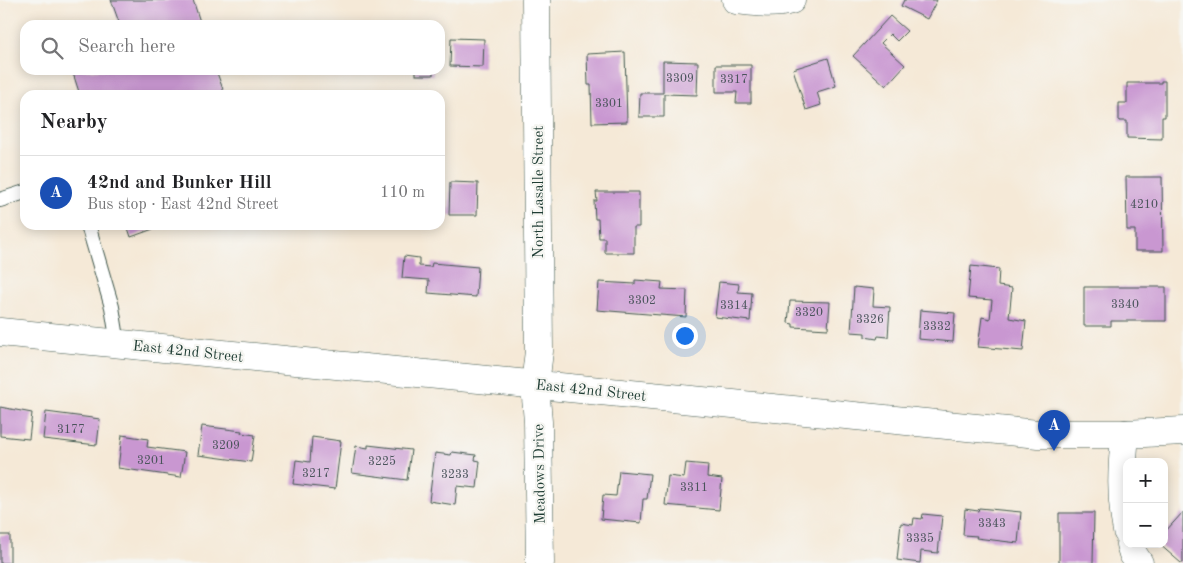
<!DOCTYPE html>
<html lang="en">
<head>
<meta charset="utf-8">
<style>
	body { margin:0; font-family:"Old Standard TT",serif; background:#f2f2f2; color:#202124 }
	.controls { position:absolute; right:15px; bottom:15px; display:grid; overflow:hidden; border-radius:10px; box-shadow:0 2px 12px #0003 }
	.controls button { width:45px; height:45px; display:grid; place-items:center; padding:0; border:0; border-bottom:1px solid #e0e0e0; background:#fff; color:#202124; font:25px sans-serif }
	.you { position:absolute; left:684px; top:335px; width:18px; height:18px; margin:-12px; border:4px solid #fff; border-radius:50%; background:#1a73e8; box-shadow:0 0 0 8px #1a73e833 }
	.badge { display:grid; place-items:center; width:32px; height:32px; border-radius:50%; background:#d93025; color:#fff; font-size:16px; font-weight:700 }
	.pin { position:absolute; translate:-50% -41px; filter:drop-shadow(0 1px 2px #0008) }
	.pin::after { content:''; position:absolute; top:26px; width:18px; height:15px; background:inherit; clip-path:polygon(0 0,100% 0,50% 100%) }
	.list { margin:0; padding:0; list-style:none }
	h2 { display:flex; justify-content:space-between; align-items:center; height:65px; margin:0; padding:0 20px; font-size:21px }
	h2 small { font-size:16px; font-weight:400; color:#757577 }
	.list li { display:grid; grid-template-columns:32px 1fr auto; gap:15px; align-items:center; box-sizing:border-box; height:75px; padding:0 20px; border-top:1px solid #e0e0e0 }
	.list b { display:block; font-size:19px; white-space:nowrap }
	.list p { margin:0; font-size:16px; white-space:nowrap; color:#757577 }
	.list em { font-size:16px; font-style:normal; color:#757577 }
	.icon { flex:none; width:28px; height:28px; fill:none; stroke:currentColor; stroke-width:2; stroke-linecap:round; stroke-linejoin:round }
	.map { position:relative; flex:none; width:1183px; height:563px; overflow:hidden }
	.search { position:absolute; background:#fff; box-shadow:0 2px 12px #0003; left:20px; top:20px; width:425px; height:55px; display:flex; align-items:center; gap:12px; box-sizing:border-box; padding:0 18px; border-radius:15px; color:#757577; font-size:19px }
	.panel { position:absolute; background:#fff; box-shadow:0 2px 12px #0003; left:20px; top:90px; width:425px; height:140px; border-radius:15px }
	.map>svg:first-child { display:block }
	.building { fill:#c997d1 }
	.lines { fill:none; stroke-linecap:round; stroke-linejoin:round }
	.lane-casing { stroke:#3f574c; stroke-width:16 }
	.street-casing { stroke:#3f574c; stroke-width:29 }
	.secondary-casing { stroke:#3f574c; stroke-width:29 }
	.lane { stroke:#fff; stroke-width:14 }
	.street { stroke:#fff; stroke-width:28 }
	.secondary { stroke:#fff; stroke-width:28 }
	.labels { text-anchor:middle; stroke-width:4.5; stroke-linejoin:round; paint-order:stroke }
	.number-label { font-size:12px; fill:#4a545b }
	.street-label { font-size:15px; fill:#1f3d34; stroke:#f6f6f2 }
</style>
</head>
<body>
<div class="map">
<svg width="1183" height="563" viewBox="0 0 1183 563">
	<rect width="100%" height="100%" fill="#f6f6f2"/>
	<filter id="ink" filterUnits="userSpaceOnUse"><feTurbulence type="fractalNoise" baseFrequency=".02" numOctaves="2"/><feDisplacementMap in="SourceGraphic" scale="10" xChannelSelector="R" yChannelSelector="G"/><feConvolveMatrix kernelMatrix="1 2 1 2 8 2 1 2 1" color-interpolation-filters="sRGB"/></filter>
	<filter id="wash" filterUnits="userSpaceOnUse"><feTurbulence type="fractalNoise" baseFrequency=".0096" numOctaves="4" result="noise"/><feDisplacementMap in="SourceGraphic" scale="20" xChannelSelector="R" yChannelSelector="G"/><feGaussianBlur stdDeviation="1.12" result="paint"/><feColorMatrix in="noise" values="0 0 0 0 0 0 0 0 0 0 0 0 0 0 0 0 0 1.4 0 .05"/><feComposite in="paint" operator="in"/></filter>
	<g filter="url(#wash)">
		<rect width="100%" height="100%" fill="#f5e9d7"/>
		<g id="blocks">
			<g class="building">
				<path d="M111 0H193L201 25H120Z"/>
				<path d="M904 0H937L927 19 901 6Z"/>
				<path d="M890 16 907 31 897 41 890 34 881 43 905 65 886 86 853 56Z"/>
				<path d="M451 38 484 39 483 67 450 66Z"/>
				<path d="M625 52 627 122 592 123 591 85H588L587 54Z"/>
				<path d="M828 58 836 86 817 92 821 105 806 110 793 69Z"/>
				<path d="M663 61 698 62 697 95 664 94V117H639L640 93H663Z"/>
				<path d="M716 65H751V103H736L737 92H716Z"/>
				<path d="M72 70H216L225 95H80Z"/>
				<rect x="416" y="70" width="17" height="5"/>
				<path d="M1161 81H1165V117H1162V139L1127 138V121H1119V103H1127V83H1161Z"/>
				<path d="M1126 177H1162L1163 251H1135V230H1127Z"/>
				<path d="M450 182 478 183 477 215H449Z"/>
				<path d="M596 192H639V227H634V253H605V238H599L598 219H595L594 201H597Z"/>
				<path d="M127 225H164L131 237Z"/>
				<path d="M404 256 419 258V266L431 267 432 263 478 267 476 297 428 293 429 280 402 278Z"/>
				<path d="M971 266 999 269 998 286 1012 288 1009 318 1026 321 1023 351 978 347 982 317 990 319 992 300 968 298Z"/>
				<path d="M635 280 662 282 661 289 687 290 686 317 597 310 599 282 635 284Z"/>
				<path d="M719 282 739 284 738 292 752 293 750 321 715 317Z"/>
				<path d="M854 287 874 289 873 306 890 307 888 337 878 336 877 339 865 337V333L851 332Z"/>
				<path d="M1084 287H1166V321H1111V326H1084Z"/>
				<path d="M790 301 830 302 828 329 793 327V324L788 323Z"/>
				<path d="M920 310 955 313 953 342 918 339Z"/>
				<path d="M0 407 32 413 29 439 0 436Z"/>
				<path d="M46 412 100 419 97 445 43 439Z"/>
				<path d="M202 426 242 431 241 433 255 435 251 462 198 455Z"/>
				<path d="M122 435 148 439 147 447 185 452 181 477 118 468Z"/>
				<path d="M312 437 341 441 335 489 293 484 296 460 310 462Z"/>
				<path d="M368 445 411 450 407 480 352 473 356 446 368 448Z"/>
				<path d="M452 452 476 455 475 460 480 461 477 488 457 486 455 505 429 501 435 453 451 455Z"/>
				<path d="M686 463 708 465 707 477 722 479 719 510 665 505 668 476 684 478Z"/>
				<path d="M619 471 650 474 647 499H643L641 523 601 519 603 495 616 496Z"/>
				<path d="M979 508 1021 512 1018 543 976 538 977 536 963 535 965 509 978 511Z"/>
				<path d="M1183 512V563H1181L1159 544H1164V533Z"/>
				<path d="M1059 513H1094L1093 563H1059Z"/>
				<path d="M923 514 942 516 938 553 921 551 920 563 897 560 901 523 913 525 914 518 922 519Z"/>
				<rect x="0" y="535" width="10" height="28"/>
			</g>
		</g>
	</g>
	<g filter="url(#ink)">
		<use href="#blocks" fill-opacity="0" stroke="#3f574c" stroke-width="1"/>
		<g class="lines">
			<defs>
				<g id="lane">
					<path d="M0 200 25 192"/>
					<path d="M88 225 112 307 118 344"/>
				</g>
				<g id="street">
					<path d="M736 0C754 2 773 5 791 0"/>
					<path d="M535 385 539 351 536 0"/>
					<path d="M1125 434C1122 468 1120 496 1127 531"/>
					<path d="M1130 544 1133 554 1139 563"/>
				</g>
				<g id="secondary">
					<path d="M0 332 1038 434H1125L1183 431"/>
					<path d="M535 385 538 422 540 563"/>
				</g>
			</defs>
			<use href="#lane" class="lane-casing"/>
			<use href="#street" class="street-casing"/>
			<use href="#secondary" class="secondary-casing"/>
			<use href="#lane" class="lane"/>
			<use href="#street" class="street"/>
			<use href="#secondary" class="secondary"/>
		</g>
	</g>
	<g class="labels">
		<g class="number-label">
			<text x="680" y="82">3309</text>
			<text x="734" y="83">3317</text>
			<text x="609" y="107">3301</text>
			<text x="1144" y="208">4210</text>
			<text x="642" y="304">3302</text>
			<text x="1125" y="308">3340</text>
			<text x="734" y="309">3314</text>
			<text x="809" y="316">3320</text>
			<text x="870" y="323">3326</text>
			<text x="937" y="330">3332</text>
			<text x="71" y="433">3177</text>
			<text x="226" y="449">3209</text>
			<text x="151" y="464">3201</text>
			<text x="382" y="465">3225</text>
			<text x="316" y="477">3217</text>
			<text x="455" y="478">3233</text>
			<text x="694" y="491">3311</text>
			<text x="992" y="527">3343</text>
			<text x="920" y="542">3335</text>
		</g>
		<g class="street-label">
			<text transform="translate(538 192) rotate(-90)" y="5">North Lasalle Street</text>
			<text transform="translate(188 351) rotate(6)" y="5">East 42nd Street</text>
			<text transform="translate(591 390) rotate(6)" y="5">East 42nd Street</text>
			<text transform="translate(539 474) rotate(-91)" y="5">Meadows Drive</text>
		</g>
	</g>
</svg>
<div class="controls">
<button>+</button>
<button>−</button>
</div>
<div class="you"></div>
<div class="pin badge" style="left:1054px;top:451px;background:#1a4fb4">A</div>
<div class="search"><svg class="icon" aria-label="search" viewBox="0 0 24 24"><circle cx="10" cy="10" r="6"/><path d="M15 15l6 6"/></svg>Search here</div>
<section class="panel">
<h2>Nearby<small></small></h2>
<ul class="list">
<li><span class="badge" style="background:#1a4fb4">A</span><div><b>42nd and Bunker Hill</b><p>Bus stop · East 42nd Street</p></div><em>110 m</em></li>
</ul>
</section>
</div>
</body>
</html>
